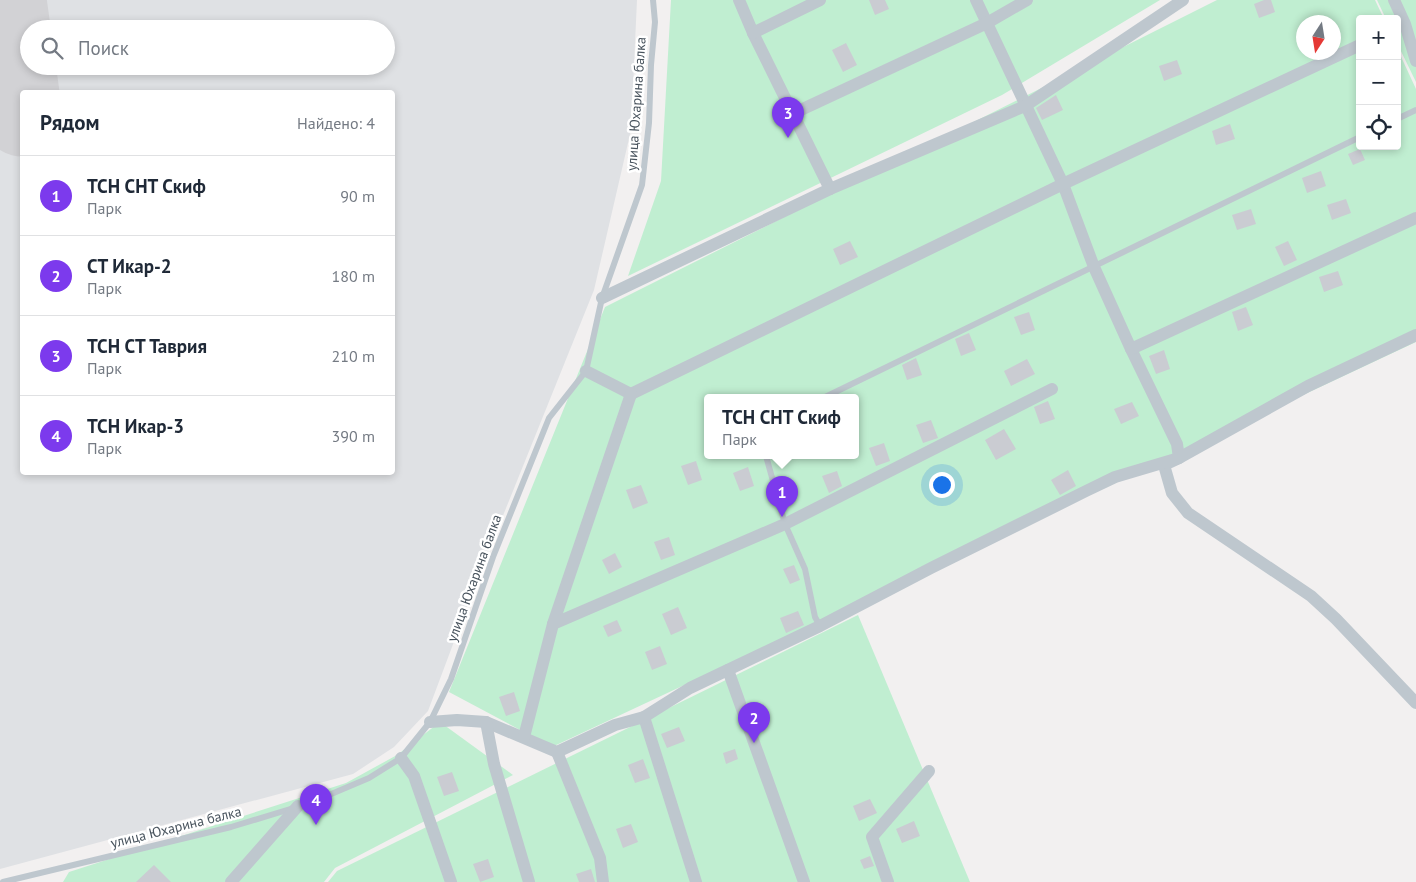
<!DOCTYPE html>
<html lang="ru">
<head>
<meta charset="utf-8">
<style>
	body { margin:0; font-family:"PT Sans",sans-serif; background:#f2f2f3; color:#1f2937 }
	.controls { position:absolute; right:15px; top:15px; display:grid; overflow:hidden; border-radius:5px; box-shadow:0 2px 8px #0003 }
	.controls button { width:45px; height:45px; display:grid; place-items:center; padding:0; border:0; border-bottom:1px solid #e0e1e3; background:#fff; color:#1f2937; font:25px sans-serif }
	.compass { position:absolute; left:1296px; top:15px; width:45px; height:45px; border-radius:50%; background:#fff; box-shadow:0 2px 8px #0003; rotate:192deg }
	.you { position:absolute; left:941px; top:484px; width:18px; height:18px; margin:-12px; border:4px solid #fff; border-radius:50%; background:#1a73e8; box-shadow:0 0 0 8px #1a73e833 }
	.badge { display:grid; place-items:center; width:32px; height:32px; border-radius:50%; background:#7c3aed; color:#fff; font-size:16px; font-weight:700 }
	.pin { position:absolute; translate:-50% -41px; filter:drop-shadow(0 1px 2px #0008) }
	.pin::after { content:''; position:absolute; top:26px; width:18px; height:15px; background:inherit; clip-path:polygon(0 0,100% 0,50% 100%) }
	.popup { position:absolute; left:704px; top:394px; width:155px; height:65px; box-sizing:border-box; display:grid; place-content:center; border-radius:5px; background:#fff; filter:drop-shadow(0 1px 4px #0005); font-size:16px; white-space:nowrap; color:#747a83 }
	.popup b { font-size:19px; color:#1f2937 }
	.popup::after { content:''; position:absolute; left:50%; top:100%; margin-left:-10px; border:10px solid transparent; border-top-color:#fff }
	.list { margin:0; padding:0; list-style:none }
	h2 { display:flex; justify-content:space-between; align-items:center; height:65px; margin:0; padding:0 20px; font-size:21px }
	h2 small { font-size:16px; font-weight:400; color:#747a83 }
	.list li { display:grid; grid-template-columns:32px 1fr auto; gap:15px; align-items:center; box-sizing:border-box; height:80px; padding:0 20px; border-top:1px solid #e0e1e3 }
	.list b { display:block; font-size:19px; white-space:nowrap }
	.list p { margin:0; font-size:16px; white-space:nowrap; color:#747a83 }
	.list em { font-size:16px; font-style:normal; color:#747a83 }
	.icon { flex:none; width:28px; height:28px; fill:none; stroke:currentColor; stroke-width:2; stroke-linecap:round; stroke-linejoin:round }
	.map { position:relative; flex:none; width:1416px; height:882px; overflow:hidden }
	.search { position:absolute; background:#fff; box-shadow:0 2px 8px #0003; left:20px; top:20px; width:375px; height:55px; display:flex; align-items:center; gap:12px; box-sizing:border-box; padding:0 18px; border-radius:28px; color:#747a83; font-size:19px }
	.panel { position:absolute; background:#fff; box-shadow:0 2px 8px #0003; left:20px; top:90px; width:375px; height:385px; border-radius:5px }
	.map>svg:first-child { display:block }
	.airport { fill:#dfe1e4; fill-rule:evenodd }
	.green { fill:#c0eed1; fill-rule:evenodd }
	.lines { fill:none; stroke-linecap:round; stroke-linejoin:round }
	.runway { stroke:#d2d2d5; stroke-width:81 }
	.building { fill:#caccd2 }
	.service { stroke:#bec7ce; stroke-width:6 }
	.minor { stroke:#bec7ce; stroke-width:12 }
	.labels { text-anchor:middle; stroke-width:5; stroke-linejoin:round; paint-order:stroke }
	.street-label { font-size:14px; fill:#48535d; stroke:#fff }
</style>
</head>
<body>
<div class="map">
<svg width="1416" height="882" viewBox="0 0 1416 882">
	<rect width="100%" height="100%" fill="#f2f0f0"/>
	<path class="airport" d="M0 0H637L631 130 594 290 479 575 428 711 394 747 353 774 0 869ZM29 29H386V66H29ZM22 92H392V472H22Z"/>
	<g class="green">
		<path d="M671 0H1160L1002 95 628 276 661 181Z"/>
		<path d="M1217 0H1375L1384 19H1360V146H1397V48L1416 89V342L552 747 449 692 605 307ZM1304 22H1334V52H1304ZM708 398H856V456H708Z"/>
		<path d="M1377 0H1416V82L1397 43V19H1386Z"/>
		<path d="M858 615 970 882H328L337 871Z"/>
		<path d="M440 722 513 775 335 868 324 882H63L69 872 346 783 397 755Z"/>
	</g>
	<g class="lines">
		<path class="runway" d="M6 0 22 116"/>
	</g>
	<g class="building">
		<path d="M869 0H885L889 9 875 15Z"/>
		<path d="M1264 0H1271L1275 12 1259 18 1254 4Z"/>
		<path d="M846 43 857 65 843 72 832 50Z"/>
		<path d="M1177 60 1182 74 1164 81 1159 66Z"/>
		<path d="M1056 95 1063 110 1042 120 1036 108Z"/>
		<path d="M1230 124 1235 139 1216 145 1212 131Z"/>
		<path d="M1360 149 1365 160 1353 165 1348 154Z"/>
		<path d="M1321 171 1326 186 1307 193 1302 178Z"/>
		<path d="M1346 199 1351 213 1332 220 1327 205Z"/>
		<path d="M1251 209 1256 224 1237 230 1232 215Z"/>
		<path d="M850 241 858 257 840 265 833 249Z"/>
		<path d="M1288 241 1297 260 1284 266 1275 247Z"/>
		<path d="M1338 271 1343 285 1324 292 1319 277Z"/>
		<path d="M1246 307 1253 325 1238 331 1232 312Z"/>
		<path d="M1029 312 1035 330 1021 335 1014 317Z"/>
		<path d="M969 333 976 350 961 356 955 339Z"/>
		<path d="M1164 350 1170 369 1156 374 1149 356Z"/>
		<path d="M916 358 922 375 907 380 902 365Z"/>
		<path d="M1027 359 1035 374 1011 386 1004 371Z"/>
		<path d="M1048 401 1055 419 1040 424 1034 407Z"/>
		<path d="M1132 402 1139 416 1121 424 1114 409Z"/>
		<path d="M931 420 938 438 923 443 916 425Z"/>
		<path d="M1004 429 1016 449 996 460 985 440Z"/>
		<path d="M884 443 890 461 876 466 869 448Z"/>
		<path d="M696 461 702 480 688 485 681 466Z"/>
		<path d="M748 467 754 486 740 491 733 473Z"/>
		<path d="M1068 470 1076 486 1060 495 1051 480Z"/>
		<path d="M837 471 842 486 829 493 822 476Z"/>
		<path d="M641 485 648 503 633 509 626 490Z"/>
		<path d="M669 537 675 555 661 560 654 542Z"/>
		<path d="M615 553 622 567 609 574 602 560Z"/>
		<path d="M794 565 800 580 790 584 783 569Z"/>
		<path d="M678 607 687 628 671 635 662 614Z"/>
		<path d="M798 611 804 625 786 633 780 618Z"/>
		<path d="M617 620 622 631 608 637 603 626Z"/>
		<path d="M660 646 667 664 652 670 645 652Z"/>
		<path d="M514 692 520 711 506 716 499 697Z"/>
		<path d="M679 727 685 741 667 748 661 734Z"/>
		<path d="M735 749 738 759 726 764 723 753Z"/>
		<path d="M643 759 650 778 635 783 628 765Z"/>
		<path d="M452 772 459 791 444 796 437 777Z"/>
		<path d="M870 799 877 813 859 821 853 806Z"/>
		<path d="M914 821 920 836 902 843 896 829Z"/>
		<path d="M631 824 638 842 623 848 616 829Z"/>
		<path d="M870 856 874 866 864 869 860 860Z"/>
		<path d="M488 859 494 877 480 882 473 864Z"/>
		<path d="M154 865 171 882H136Z"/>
		<path d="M591 869 595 882H579L576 874Z"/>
	</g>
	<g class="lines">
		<g class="service">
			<path d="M1397 119 1416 110"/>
			<path d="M823 398 1360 137"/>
			<path d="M766 456 785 524 805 569 815 617 820 626"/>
			<path d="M3 882 231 827 310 803 369 778 401 758 430 722 451 679 493 557 549 418 586 371 602 298 642 185 649 123 651 65 655 22 653 0"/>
		</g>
		<g class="minor">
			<path d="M739 0 753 33 830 189"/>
			<path d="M976 0 1063 184 1094 267 1131 349 1177 444 1179 458 1164 465 1172 493 1188 513 1311 596 1336 619 1416 703"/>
			<path d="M1394 0 1405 24 1416 61"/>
			<path d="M753 33 820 0"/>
			<path d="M792 114 987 23 1027 0"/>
			<path d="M602 298 830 189 1025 106 1183 0"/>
			<path d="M1131 349 1416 218"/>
			<path d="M586 371 631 394 1063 184 1360 45"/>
			<path d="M553 624 631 394"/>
			<path d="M728 670 804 882"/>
			<path d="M644 717 696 882"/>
			<path d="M430 722 457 720 486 722 557 752 615 725 644 717 690 688 820 626 931 568 1086 491 1115 477 1179 458 1308 386 1416 335"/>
			<path d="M486 722 494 764 529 882"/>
			<path d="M524 737 553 624 785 524 1052 389"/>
			<path d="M557 752 600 858 603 882"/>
			<path d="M401 758 414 776 451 882"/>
			<path d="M231 882 298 806"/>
			<path d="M888 882 872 837 929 771"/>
		</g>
	</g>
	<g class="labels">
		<g class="street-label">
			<text transform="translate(636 104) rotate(-86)" y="5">улица Юхарина балка</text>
			<text transform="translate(474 578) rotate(-70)" y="5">улица Юхарина балка</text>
			<text transform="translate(176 827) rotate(-14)" y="5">улица Юхарина балка</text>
		</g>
	</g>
</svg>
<div class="controls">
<button>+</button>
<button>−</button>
<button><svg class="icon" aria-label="locate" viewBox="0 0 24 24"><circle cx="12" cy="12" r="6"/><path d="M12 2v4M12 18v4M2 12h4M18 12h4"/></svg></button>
</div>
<svg class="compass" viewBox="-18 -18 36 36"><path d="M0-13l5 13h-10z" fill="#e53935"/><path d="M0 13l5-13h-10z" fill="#747a83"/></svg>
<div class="you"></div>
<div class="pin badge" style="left:782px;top:517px">1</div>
<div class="popup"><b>ТСН СНТ Скиф</b>Парк</div>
<div class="pin badge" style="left:754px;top:743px">2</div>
<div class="pin badge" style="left:788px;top:138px">3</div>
<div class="pin badge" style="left:316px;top:825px">4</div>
<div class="search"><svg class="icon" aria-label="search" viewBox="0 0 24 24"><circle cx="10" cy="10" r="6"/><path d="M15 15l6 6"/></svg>Поиск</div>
<section class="panel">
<h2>Рядом<small>Найдено: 4</small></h2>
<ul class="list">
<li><span class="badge">1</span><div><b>ТСН СНТ Скиф</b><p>Парк</p></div><em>90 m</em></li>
<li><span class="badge">2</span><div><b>СТ Икар-2</b><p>Парк</p></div><em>180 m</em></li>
<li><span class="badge">3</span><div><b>ТСН СТ Таврия</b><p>Парк</p></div><em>210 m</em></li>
<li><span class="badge">4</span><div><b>ТСН Икар-3</b><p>Парк</p></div><em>390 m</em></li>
</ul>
</section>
</div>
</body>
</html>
